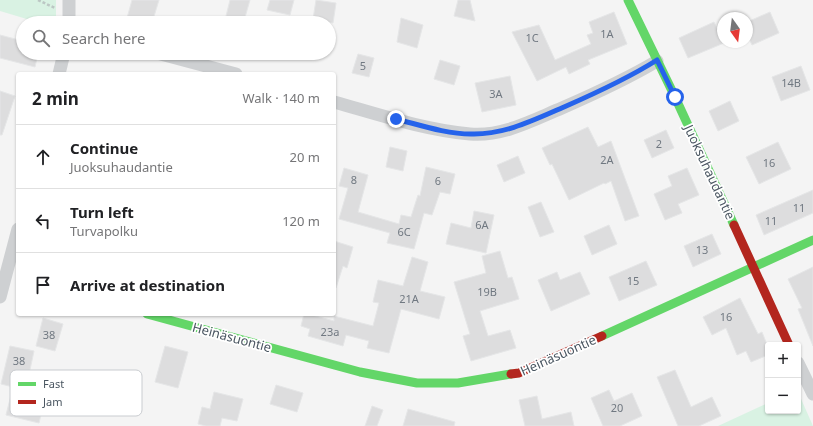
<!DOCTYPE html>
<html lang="en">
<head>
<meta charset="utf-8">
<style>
	body { margin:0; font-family:"Noto Sans",sans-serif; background:#f6f6f6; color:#202124 }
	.controls { position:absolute; right:12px; bottom:12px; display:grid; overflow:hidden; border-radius:4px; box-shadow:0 1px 3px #0004 }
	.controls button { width:36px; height:36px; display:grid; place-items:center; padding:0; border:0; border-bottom:1px solid #e0e0e0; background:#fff; color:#202124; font:20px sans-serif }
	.compass { position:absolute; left:717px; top:12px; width:36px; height:36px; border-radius:50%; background:#fff; box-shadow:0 1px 3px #0004; rotate:166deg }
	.stop { position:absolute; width:12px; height:12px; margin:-9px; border:3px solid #2563eb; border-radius:50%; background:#fff }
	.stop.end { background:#2563eb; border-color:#fff; box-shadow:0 1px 4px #0008 }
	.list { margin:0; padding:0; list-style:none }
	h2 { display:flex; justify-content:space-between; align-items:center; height:52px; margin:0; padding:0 16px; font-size:17px }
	h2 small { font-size:13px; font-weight:400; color:#757577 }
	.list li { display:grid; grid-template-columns:26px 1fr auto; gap:12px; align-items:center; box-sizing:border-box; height:64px; padding:0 16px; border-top:1px solid #e0e0e0 }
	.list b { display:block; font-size:15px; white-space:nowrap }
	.list p { margin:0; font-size:13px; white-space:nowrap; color:#757577 }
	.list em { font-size:13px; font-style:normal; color:#757577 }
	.icon { flex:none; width:22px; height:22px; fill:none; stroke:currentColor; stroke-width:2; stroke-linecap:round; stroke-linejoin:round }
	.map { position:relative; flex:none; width:813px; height:426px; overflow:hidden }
	.search { position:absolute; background:#fff; box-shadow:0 1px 3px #0004; left:16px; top:16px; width:320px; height:44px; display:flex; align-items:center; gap:10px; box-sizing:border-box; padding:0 14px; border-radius:22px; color:#757577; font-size:15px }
	.panel { position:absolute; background:#fff; box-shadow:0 1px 3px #0004; left:16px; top:72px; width:320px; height:244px; border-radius:4px }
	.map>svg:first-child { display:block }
	.green { fill:#d9f2e3 }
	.building { fill:#ddddde; stroke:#e5e6e7 }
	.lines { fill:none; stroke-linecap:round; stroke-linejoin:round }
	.path { stroke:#bcc7c4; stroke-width:2.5; stroke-dasharray:3 2; stroke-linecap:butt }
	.street { stroke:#ced0d2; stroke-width:13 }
	.fast { stroke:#63d668; stroke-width:9 }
	.jam { stroke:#b3261e; stroke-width:9 }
	.route { stroke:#2563eb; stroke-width:5 }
	.labels { text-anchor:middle; stroke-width:3.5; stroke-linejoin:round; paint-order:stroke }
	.number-label { font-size:11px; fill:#707881 }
	.street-label { font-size:13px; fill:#4a5661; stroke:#fff }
	.key { fill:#fff; stroke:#c9ccd0; stroke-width:1 }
	.key-label { font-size:11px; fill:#4a5661 }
</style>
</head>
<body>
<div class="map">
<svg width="813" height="426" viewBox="0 0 813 426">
	<rect width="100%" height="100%" fill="#f4f4f4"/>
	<g class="green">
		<path d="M0 0H56V23H40L0 11Z"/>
		<path d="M798 392 813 426H718L768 403V411H798Z"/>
	</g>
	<g class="building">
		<path d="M132 0H159L152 23H145L127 18Z"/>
		<path d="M230 0H250L244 21 226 16Z"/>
		<path d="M270 0H294L290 15 267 10Z"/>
		<path d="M316 0 336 3 333 23 313 19Z"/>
		<path d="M458 0H470L475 21 454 16Z"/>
		<path d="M614 12 627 44 588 60 590 64 569 74 566 67 537 81 512 32 539 25 555 60 591 44 587 35 593 33 589 22Z"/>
		<path d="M770 12 779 33 752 45 747 34V22Z"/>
		<path d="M401 18 423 25 417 48 397 42Z"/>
		<path d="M714 22 724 43 688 58 679 38Z"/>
		<path d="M0 35 23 41V53H38L35 67 0 58Z"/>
		<path d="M358 54 374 58 369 77 352 73Z"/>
		<path d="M440 60 460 66 454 85 434 79Z"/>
		<path d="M801 66 810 90 781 101 772 77Z"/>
		<path d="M510 76 516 105 482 112 475 83Z"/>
		<path d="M0 91 15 96 2 135H0Z"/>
		<path d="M730 101 739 121 718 131 709 111Z"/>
		<path d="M588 127 598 147 611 141 639 216 625 221 611 181 605 184 604 183 569 200 552 164 550 165 542 148Z"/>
		<path d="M666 130 674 148 652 158 644 140Z"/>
		<path d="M778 142 791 169 759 184 746 157Z"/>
		<path d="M390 147 407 151 403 171 386 167Z"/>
		<path d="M518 156 525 173 504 182 497 165Z"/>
		<path d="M426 167 455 174 450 194 440 192 432 215 424 213 414 249 387 243 390 233 339 219 348 188 339 186 344 168 368 175 358 212 399 224 401 215 411 217 418 195 420 196Z"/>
		<path d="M687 168 699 195 678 204 682 213 665 220 654 194 672 186 668 176Z"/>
		<path d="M813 190V213L764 235 756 215Z"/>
		<path d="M541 202 554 232 540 237 528 207Z"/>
		<path d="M474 211 494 215 486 253 446 244 451 223 471 228Z"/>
		<path d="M609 225 617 244 592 255 584 236Z"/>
		<path d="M712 234 721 254 693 267 684 246Z"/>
		<path d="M334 241 353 247 347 268 343 266 336 288H334Z"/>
		<path d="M500 251 508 278 512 277 519 299 480 311 488 336 510 330 516 348 471 361 463 336 470 334 454 282 486 273 482 256Z"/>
		<path d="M412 257 428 262 420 291 445 297 439 319 401 309 389 353 367 348 369 341 346 335 343 346 308 336 310 329 301 326 304 314H308L334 321V316L373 326 379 303 373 302 378 280 403 286Z"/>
		<path d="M646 261 657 285 619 301 609 277Z"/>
		<path d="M813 267V346L798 309 802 308 788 279Z"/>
		<path d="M557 272 560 280 580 272 590 294 551 311 538 280Z"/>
		<path d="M740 298 758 334 762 332 768 347V355L751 362 746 351 737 355 726 328 712 335 703 317Z"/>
		<path d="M43 318 63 324 55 351 36 346Z"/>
		<path d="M10 346 34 351 25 393 45 398 39 423 6 415 13 387 1 384Z"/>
		<path d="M165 346 188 352 178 388 155 382Z"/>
		<path d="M675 370 691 407 712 397 721 416 699 426H678L657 377Z"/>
		<path d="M276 385 303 393 297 412 270 404Z"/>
		<path d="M609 390 614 401 632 393 642 416 620 426H603L591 398Z"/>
		<path d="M214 392 243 399 237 421 222 418 220 426H206L198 424 202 407 210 409Z"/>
		<path d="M537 396 542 419 571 412 574 426H525L519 400Z"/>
		<path d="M372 406 383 410 377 426H365Z"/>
		<path d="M408 409 455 422 454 426H403Z"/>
	</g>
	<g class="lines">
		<path class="path" d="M38 0 55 8"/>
		<g class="street">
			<path d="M69 0V23"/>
			<path d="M157 53 236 74"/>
			<path d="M59 74 64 53"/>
			<path d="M334 102C377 114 424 130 470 134 502 137 533 120 562 108 594 94 627 79 657 61"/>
			<path d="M0 297 18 229"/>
			<path d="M798 363 813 394"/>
		</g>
		<g class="fast">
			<path d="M628 0 675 97 734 225"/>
			<path d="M147 314 360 372 417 383H458L511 374"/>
			<path d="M602 336 813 240"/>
		</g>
		<g class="jam">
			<path d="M734 225 789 345"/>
			<path d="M511 374 519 373 602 336"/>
		</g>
	</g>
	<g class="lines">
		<path class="route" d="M396 119C420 125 446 134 471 134 504 135 534 120 564 107 596 93 627 79 657 60L675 97"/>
	</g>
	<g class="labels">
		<g class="number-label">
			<text x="607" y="38">1A</text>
			<text x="532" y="42">1C</text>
			<text x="363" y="70">5</text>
			<text x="791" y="87">14B</text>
			<text x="496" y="98">3A</text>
			<text x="659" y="148">2</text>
			<text x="607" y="164">2A</text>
			<text x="769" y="167">16</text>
			<text x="354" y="184">8</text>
			<text x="438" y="185">6</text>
			<text x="799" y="212">11</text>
			<text x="771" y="225">11</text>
			<text x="482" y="229">6A</text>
			<text x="404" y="236">6C</text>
			<text x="702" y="254">13</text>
			<text x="633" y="285">15</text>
			<text x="487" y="296">19B</text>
			<text x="409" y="303">21A</text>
			<text x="726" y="321">16</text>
			<text x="330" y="336">23a</text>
			<text x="49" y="339">38</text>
			<text x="19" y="365">38</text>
			<text x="617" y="412">20</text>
		</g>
		<g class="street-label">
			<text transform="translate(710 172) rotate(65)" y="5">Juoksuhaudantie</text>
			<text transform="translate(232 337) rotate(15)" y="5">Heinäsuontie</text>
			<text transform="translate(558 355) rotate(-24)" y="5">Heinäsuontie</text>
		</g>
	</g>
	<rect x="10" y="370" width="132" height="46" rx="6" class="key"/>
	<rect x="18" y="382" width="18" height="4" fill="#63d668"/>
	<rect x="18" y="400" width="18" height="4" fill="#b3261e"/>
	<g class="key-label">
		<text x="43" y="388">Fast</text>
		<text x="43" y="406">Jam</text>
	</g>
</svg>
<div class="controls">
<button>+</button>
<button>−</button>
</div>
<svg class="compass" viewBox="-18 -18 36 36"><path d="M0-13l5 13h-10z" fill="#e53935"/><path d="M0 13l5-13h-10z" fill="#757577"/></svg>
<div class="stop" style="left:675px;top:97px"></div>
<div class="stop end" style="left:396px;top:119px"></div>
<div class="search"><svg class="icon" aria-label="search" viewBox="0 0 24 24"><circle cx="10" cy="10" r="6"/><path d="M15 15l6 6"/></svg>Search here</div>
<section class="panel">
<h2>2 min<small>Walk · 140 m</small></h2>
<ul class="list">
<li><svg class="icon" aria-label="ahead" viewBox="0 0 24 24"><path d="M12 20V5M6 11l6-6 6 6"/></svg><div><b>Continue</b><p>Juoksuhaudantie</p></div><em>20 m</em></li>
<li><svg class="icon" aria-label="left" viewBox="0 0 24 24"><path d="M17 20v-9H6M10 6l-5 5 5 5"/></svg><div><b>Turn left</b><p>Turvapolku</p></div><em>120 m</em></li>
<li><svg class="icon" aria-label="arrive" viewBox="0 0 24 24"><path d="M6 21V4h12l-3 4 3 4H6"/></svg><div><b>Arrive at destination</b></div></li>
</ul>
</section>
</div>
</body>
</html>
